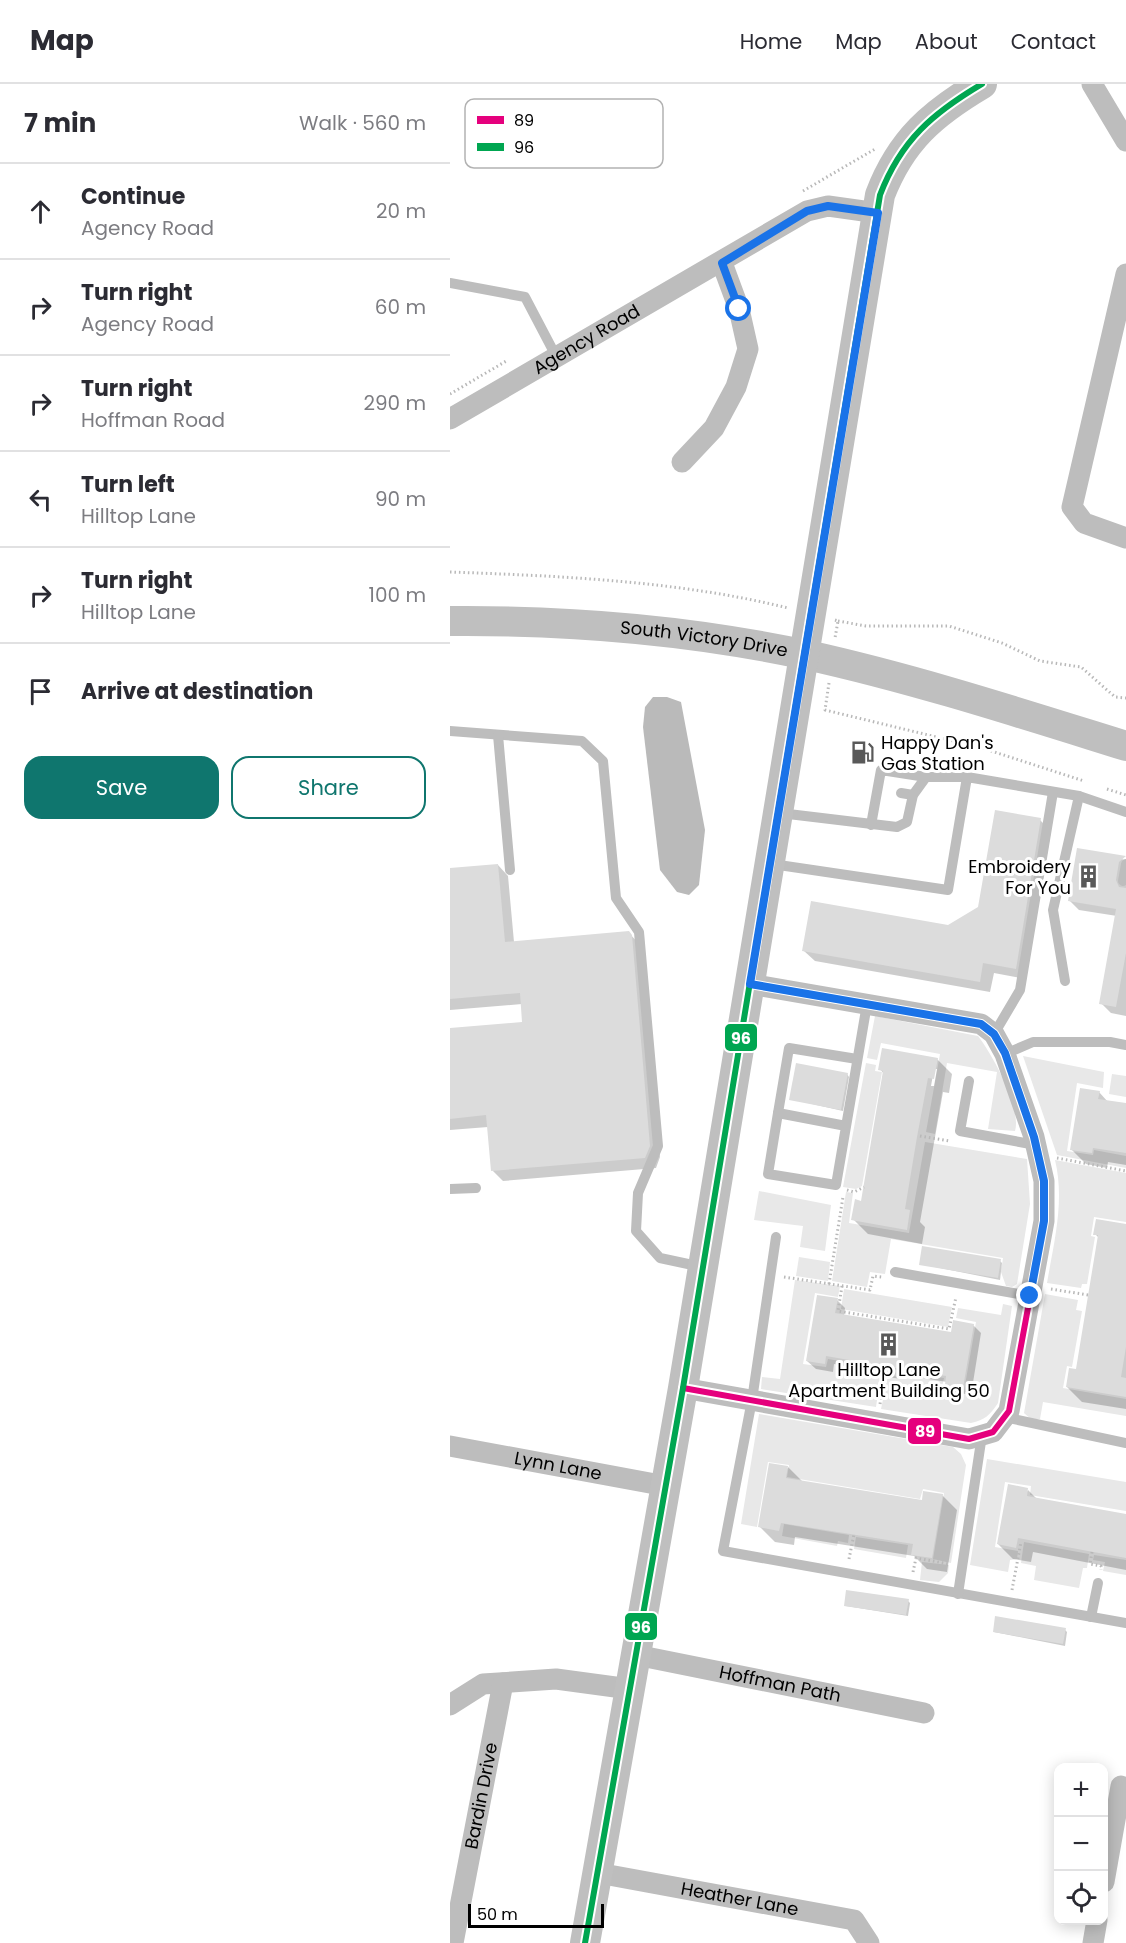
<!DOCTYPE html>
<html lang="en">
<head>
<meta charset="utf-8">
<style>
	body { margin:0; font-family:Poppins,sans-serif; background:#f7f7f7; color:#2b2b33 }
	.controls { position:absolute; right:18px; bottom:18px; display:grid; overflow:hidden; border-radius:12px; box-shadow:0 3px 15px #0003 }
	.controls button { width:54px; height:54px; display:grid; place-items:center; padding:0; border:0; border-bottom:2px solid #e1e1e2; background:#fff; color:#2b2b33; font:30px sans-serif }
	.scale { position:absolute; left:18px; bottom:15px; width:136px; box-sizing:border-box; padding-left:6px; border:3px solid #000; border-top:0; font-size:16px; line-height:21px; white-space:nowrap; color:#000; -webkit-text-stroke:4px #fff; paint-order:stroke }
	.stop { position:absolute; width:18px; height:18px; margin:-14px; border:4px solid #1a73e8; border-radius:50%; background:#fff }
	.stop.end { background:#1a73e8; border-color:#fff; box-shadow:0 2px 6px #0008 }
	.list { margin:0; padding:0; list-style:none }
	h2 { display:flex; justify-content:space-between; align-items:center; height:78px; margin:0; padding:0 24px; font-size:26px }
	h2 small { font-size:20px; font-weight:400; color:#7c7c81 }
	.list li { display:grid; grid-template-columns:39px 1fr auto; gap:18px; align-items:center; box-sizing:border-box; height:96px; padding:0 24px; border-top:2px solid #e1e1e2 }
	.list b { display:block; font-size:22px; white-space:nowrap }
	.list p { margin:0; font-size:20px; white-space:nowrap; color:#7c7c81 }
	.list em { font-size:20px; font-style:normal; color:#7c7c81 }
	.actions { display:flex; gap:12px; padding:18px 24px }
	.actions a { flex:1; padding:14px 0; border:2px solid #0f766e; border-radius:18px; text-align:center; font-size:21px; color:#0f766e }
	.actions .main { background:#0f766e; color:#fff }
	.icon { flex:none; width:33px; height:33px; fill:none; stroke:currentColor; stroke-width:2; stroke-linecap:round; stroke-linejoin:round }
	.map { position:relative; flex:none; width:676px; height:1859px; overflow:hidden }
	header { display:flex; align-items:center; gap:36px; box-sizing:border-box; height:84px; padding:0 30px; background:#fff; border-bottom:2px solid #e1e1e2 }
	header strong { font-size:28px }
	nav { display:flex; gap:33px; margin-inline-start:auto; font-size:21px }
	main { display:flex }
	aside { flex:1; background:#fff }
	.map>svg:first-child { display:block }
	.green { fill:#e8e8e8 }
	.water { fill:#bababa }
	.shadow { fill:#0003; fill-rule:evenodd }
	.building { fill:#dcdcdc }
	.lines { fill:none; stroke-linecap:round; stroke-linejoin:round }
	.path { stroke:#b8b8b8; stroke-width:3; stroke-dasharray:1.5 3; stroke-linecap:butt }
	.lane { stroke:#bdbdbd; stroke-width:10 }
	.street { stroke:#bdbdbd; stroke-width:21 }
	.secondary { stroke:#bfbfbf; stroke-width:30 }
	.bus-1-casing { stroke:#fff; stroke-width:10 }
	.bus-2-casing { stroke:#fff; stroke-width:10 }
	.bus-1 { stroke:#e5007d; stroke-width:6 }
	.bus-2 { stroke:#00a651; stroke-width:6 }
	.route { stroke:#1a73e8; stroke-width:8 }
	.labels { text-anchor:middle; stroke-width:6; stroke-linejoin:round; paint-order:stroke }
	.street-label { font-size:18px; fill:#000; stroke:#fff }
	.poi-label { font-size:18px; fill:#000; stroke:#fff; text-anchor:start }
	.key { fill:#fff; stroke:#b2b2b2; stroke-width:1.5 }
	.key-label { font-size:16px; fill:#000 }
	.line-badge { stroke:#fff; stroke-width:2 }
	.badge-label { font-size:16px; text-anchor:middle; font-weight:bold; fill:#fff }
</style>
</head>
<body>
<header>
<strong>Map</strong>
<nav><a>Home</a><a>Map</a><a>About</a><a>Contact</a></nav>
</header>
<main>
<aside>
<h2>7 min<small>Walk · 560 m</small></h2>
<ul class="list">
<li><svg class="icon" aria-label="ahead" viewBox="0 0 24 24"><path d="M12 20V5M6 11l6-6 6 6"/></svg><div><b>Continue</b><p>Agency Road</p></div><em>20 m</em></li>
<li><svg class="icon" aria-label="right" viewBox="0 0 24 24"><path d="M7 20v-9h11M14 6l5 5-5 5"/></svg><div><b>Turn right</b><p>Agency Road</p></div><em>60 m</em></li>
<li><svg class="icon" aria-label="right" viewBox="0 0 24 24"><path d="M7 20v-9h11M14 6l5 5-5 5"/></svg><div><b>Turn right</b><p>Hoffman Road</p></div><em>290 m</em></li>
<li><svg class="icon" aria-label="left" viewBox="0 0 24 24"><path d="M17 20v-9H6M10 6l-5 5 5 5"/></svg><div><b>Turn left</b><p>Hilltop Lane</p></div><em>90 m</em></li>
<li><svg class="icon" aria-label="right" viewBox="0 0 24 24"><path d="M7 20v-9h11M14 6l5 5-5 5"/></svg><div><b>Turn right</b><p>Hilltop Lane</p></div><em>100 m</em></li>
<li><svg class="icon" aria-label="arrive" viewBox="0 0 24 24"><path d="M6 21V4h12l-3 4 3 4H6"/></svg><div><b>Arrive at destination</b></div></li>
</ul>
<div class="actions"><a class="main">Save</a><a>Share</a></div>
</aside>
<div class="map">
<svg width="676" height="1859" viewBox="0 0 676 1859">
	<rect width="100%" height="100%" fill="#fff"/>
	<g class="green">
		<path d="M425 932 528 952C542 970 572 1024 565 1047L538 1045 547 988 497 979 485 1050 476 1048 490 970 431 959 427 976 417 974Z"/>
		<path d="M573 972 654 988 653 1004 627 999 617 1067 643 1071 644 1066 676 1072V1084L607 1071Z"/>
		<path d="M416 979 426 981 425 987 432 988 412 1102 406 1105 393 1103Z"/>
		<path d="M662 990 676 992V1013L659 1010Z"/>
		<path d="M475 1058 577 1075 580 1120 567 1200 562 1203 556 1202 551 1188 553 1174 441 1155 435 1190 420 1188 417 1203 382 1197 396 1108 403 1109 399 1139 459 1149Z"/>
		<path d="M605 1076 676 1089V1138L644 1133 641 1152 645 1153 637 1200H632L631 1204 597 1199C604 1158 615 1117 605 1076Z"/>
		<path d="M309 1107 381 1121 375 1167 350 1163 353 1142 304 1136Z"/>
		<path d="M349 1173 380 1178 378 1197 346 1192Z"/>
		<path d="M345 1196 390 1202 388 1213 365 1209 353 1280 376 1283 378 1275 425 1283V1287L431 1289 426 1323 311 1305 312 1293 330 1295Z"/>
		<path d="M394 1205 502 1223 498 1243 391 1225Z"/>
		<path d="M595 1210 628 1216 626 1226 632 1227 622 1283 617 1282 613 1304 676 1315V1332L593 1318 590 1335 582 1336 574 1329Z"/>
		<path d="M553 1220 562 1222 548 1319C540 1331 535 1336 521 1339L431 1325 438 1291 449 1293 450 1287 494 1294 492 1303 514 1307 526 1238 506 1234 508 1224 551 1231Z"/>
		<path d="M309 1330 503 1363 511 1370 516 1381 501 1479 483 1475 494 1409 473 1405 470 1415 337 1393 339 1381 318 1378 307 1443 291 1440Z"/>
		<path d="M537 1375 676 1398V1427L580 1411 581 1402 555 1398 545 1463 568 1467 567 1475 560 1476 558 1488 520 1481Z"/>
		<path d="M334 1440 399 1451 398 1459 388 1457 387 1462 332 1452Z"/>
		<path d="M406 1453 458 1461 456 1474 404 1465Z"/>
		<path d="M574 1458 639 1470 637 1484H633L629 1504 584 1496 586 1482 571 1479Z"/>
		<path d="M644 1471 676 1476V1491L653 1487 655 1478 643 1476Z"/>
		<path d="M472 1478 499 1481 498 1489 489 1498 470 1496Z"/>
	</g>
	<path class="water" d="M203 613H217L231 618 255 746 249 801 239 811 227 808 210 786 193 643 195 623Z"/>
	<g class="shadow">
		<path d="M590 736 601 747 576 895 544 889 540 908 365 877 354 867 499 843 530 824Z"/>
		<path d="M628 766 676 776V932L661 929 651 919 667 832 629 826 619 816Z"/>
		<path d="M48 781 58 792 64 858 178 848 192 863 210 1073 206 1084 53 1097 42 1086 38 1043 0 1046V946L74 939 72 920 0 926V785Z"/>
		<path d="M487 975 502 990 499 1009 493 1008 470 1138 475 1143 472 1160 418 1150 403 1135 412 1118 434 990 430 985ZM484 985H487L484 1002H481Z"/>
		<path d="M397 990 399 993 393 1027 340 1015Z"/>
		<path d="M649 1008 658 1018 676 1021V1081L658 1078 657 1084 636 1080 621 1065Z"/>
		<path d="M676 1141V1325L632 1318 617 1303 627 1287 649 1154 645 1150Z"/>
		<path d="M550 1177 552 1179 550 1196 470 1180Z"/>
		<path d="M387 1216 395 1224 394 1232 502 1250 523 1241 531 1249 521 1311 504 1308 497 1298 453 1291 452 1295 437 1293 432 1288 384 1280 383 1288 366 1285 357 1277Z"/>
		<path d="M338 1383 353 1398 473 1418 492 1411 507 1426 497 1488 477 1485 464 1472 345 1453 344 1461 325 1458 310 1443Z"/>
		<path d="M578 1406 588 1416 676 1432V1486L583 1468 581 1478 563 1475 548 1460Z"/>
		<path d="M458 1517 460 1519 458 1532 396 1522Z"/>
		<path d="M615 1546 617 1548 615 1562 544 1548Z"/>
	</g>
	<g class="building">
		<path d="M545 726 591 734 566 885 533 879 530 898 352 867 361 817 498 841 528 823Z"/>
		<path d="M627 764 676 772 669 778 666 796 669 803 676 804V869L666 923 649 920 666 825 618 817Z"/>
		<path d="M48 780 55 858 179 847 182 851 200 1062 195 1074 41 1087 36 1031 0 1035V944L72 938 70 909 0 915V784Z"/>
		<path d="M432 964 488 974 484 995 478 994 467 1053 455 1125 460 1126 457 1146 401 1136 405 1115 411 1117 433 987 428 986Z"/>
		<path d="M346 979 398 989 391 1026 339 1016Z"/>
		<path d="M630 1004 650 1007 648 1015 676 1019V1069L643 1064 642 1069 620 1066Z"/>
		<path d="M646 1135 676 1140V1263L671 1293 676 1294V1313L616 1303 619 1284 626 1285 648 1151H643Z"/>
		<path d="M472 1162 551 1175 548 1194 469 1181Z"/>
		<path d="M367 1211 388 1214 385 1229 501 1248 503 1236 524 1240 513 1304 495 1301 496 1292 445 1284 444 1288 427 1285 428 1281 376 1272 375 1280 356 1277Z"/>
		<path d="M319 1379 338 1382 336 1394 472 1416 473 1407 493 1410 482 1474 461 1471 463 1460 331 1439 329 1447 308 1443Z"/>
		<path d="M558 1400 578 1404 577 1412 676 1430V1474L568 1454 566 1464 547 1460Z"/>
		<path d="M396 1506 459 1515 456 1531 394 1522Z"/>
		<path d="M545 1532 616 1544 613 1560 543 1548Z"/>
	</g>
	<g class="lines">
		<g class="path">
			<path d="M353 107 425 65"/>
			<path d="M0 310 58 276"/>
			<path d="M0 488C112 492 229 497 338 524"/>
			<path d="M385 536 388 537 385 554"/>
			<path d="M388 537 416 542H499L552 559 590 577 631 583 665 613 676 614"/>
			<path d="M379 599 375 626 532 664 634 697"/>
			<path d="M657 705 676 711"/>
			<path d="M470 1052 500 1057"/>
			<path d="M607 1074 676 1087"/>
			<path d="M397 1106 404 1108 414 1103"/>
			<path d="M334 1193 420 1206 423 1192 432 1193"/>
			<path d="M379 1200 393 1113"/>
			<path d="M392 1202 388 1227 499 1245 506 1213"/>
			<path d="M601 1205 638 1211"/>
			<path d="M430 1320 436 1287"/>
			<path d="M642 1468 640 1480 651 1482V1486"/>
			<path d="M399 1475 404 1450"/>
			<path d="M463 1488 466 1474 499 1480"/>
			<path d="M562 1506 571 1458"/>
		</g>
		<g class="lane">
			<path d="M0 199 75 213 107 274"/>
			<path d="M0 647 132 657 153 677 166 814 189 848 208 1062 188 1109 186 1147 210 1174 252 1183"/>
			<path d="M48 651 60 786"/>
			<path d="M451 709 463 711"/>
			<path d="M330 729 447 743 457 738 463 711 476 693H517"/>
			<path d="M421 741 431 686 476 693"/>
			<path d="M322 780 498 806 517 693 629 712 676 728"/>
			<path d="M673 797 676 780"/>
			<path d="M615 897 603 826 629 712"/>
			<path d="M544 950 570 906 603 708"/>
			<path d="M555 970 583 958H660L676 961"/>
			<path d="M519 997 510 1047 586 1061"/>
			<path d="M328 1029 339 964 407 975"/>
			<path d="M396 1042 328 1029 318 1090 386 1101 417 920"/>
			<path d="M0 1105 26 1104"/>
			<path d="M326 1153 302 1316 273 1467 676 1539"/>
			<path d="M445 1188 580 1212"/>
			<path d="M554 1333 676 1359"/>
			<path d="M508 1510 532 1351"/>
			<path d="M641 1533 648 1499"/>
		</g>
		<g class="street">
			<path d="M642 0 676 57"/>
			<path d="M676 190 622 423 634 439 676 454"/>
			<path id="s1" d="M0 335 357 127 378 122 428 129"/>
			<path d="M232 378 264 344 286 303 298 265 289 225 272 179"/>
			<path d="M233 1304 519 1355 543 1348 559 1327 594 1137V1097L584 1053 555 970 544 950 531 940 300 900"/>
			<path id="s2" d="M0 1362 216 1402"/>
			<path id="s3" d="M186 1571 474 1629"/>
			<path d="M0 1621 33 1600 106 1595 180 1605"/>
			<path id="s4" d="M148 1789 404 1836 419 1859"/>
			<path d="M654 1798 671 1702"/>
			<path id="s5" d="M3 1859 53 1599"/>
			<path d="M643 1859 647 1836"/>
		</g>
		<g class="secondary">
			<path id="s6" d="M0 537C119 536 240 546 357 571 465 595 570 629 676 662"/>
			<path d="M135 1859 233 1304 430 111C451 56 483 29 532 0"/>
		</g>
		<defs>
			<path id="bus-1" d="M233 1304 519 1355 543 1348 559 1327 594 1137V1097L584 1053 555 970 544 950 531 940 300 900"/>
			<path id="bus-2" d="M135 1859 233 1304 430 111C451 56 483 29 532 0"/>
		</defs>
		<use href="#bus-1" class="bus-1-casing"/>
		<use href="#bus-2" class="bus-2-casing"/>
		<use href="#bus-1" class="bus-1"/>
		<use href="#bus-2" class="bus-2"/>
	</g>
	<g class="lines">
		<path class="route" d="M289 225 272 179 357 127 378 122 428 129 300 900 531 940 544 950 555 969 584 1053 594 1097V1137L580 1212"/>
	</g>
	<defs>
		<symbol id="fuel-bare" viewBox="-9 -9 18 18"><path d="M-5.5-6h7V0h2V4h1.3V-2.5L3-4.5l.8-.8L6-3V5H2.5V1h-1V6h-7ZM-4.2-4.7v3.2H.2V-4.7Z" fill="#595959" stroke="#fff" stroke-width="2.5" paint-order="stroke"/></symbol>
		<symbol id="building-bare" viewBox="-9 -9 18 18"><path d="M-4-6H4V6H1V3H-1V6H-4ZM-2.5-4.3h1.7v1.8h-1.7ZM.8-4.3h1.7v1.8H.8ZM-2.5-1h1.7V.8h-1.7ZM.8-1h1.7V.8H.8Z" fill="#595959" stroke="#fff" stroke-width="2.5" paint-order="stroke"/></symbol>
	</defs>
	<g fill-rule="evenodd">
		<use href="#fuel-bare" x="396" y="652" width="33" height="33"/>
		<use href="#building-bare" x="622" y="776" width="33" height="33"/>
		<use href="#building-bare" x="422" y="1244" width="33" height="33"/>
	</g>
	<g class="labels">
		<g class="street-label">
			<text dy="6" stroke="none"><textPath href="#s1" startOffset="158">Agency Road</textPath></text>
			<text dy="6" stroke="none"><textPath href="#s6" startOffset="255">South Victory Drive</textPath></text>
			<text dy="6" stroke="none"><textPath href="#s2" startOffset="110">Lynn Lane</textPath></text>
			<text dy="6" stroke="none"><textPath href="#s3" startOffset="147">Hoffman Path</textPath></text>
			<text dy="6" stroke="none"><textPath href="#s5" startOffset="150">Bardin Drive</textPath></text>
			<text dy="6" stroke="none"><textPath href="#s4" startOffset="144">Heather Lane</textPath></text>
		</g>
		<g class="poi-label">
			<text x="431" y="665">Happy Dan's<tspan x="431" dy="21">Gas Station</tspan></text>
			<text x="621" y="789" text-anchor="end">Embroidery<tspan x="621" dy="21">For You</tspan></text>
			<text x="439" y="1292" text-anchor="middle">Hilltop Lane<tspan x="439" dy="21">Apartment Building 50</tspan></text>
		</g>
	</g>
	<rect x="15" y="15" width="198" height="69" rx="9" class="key"/>
	<rect x="27" y="32" width="27" height="8" fill="#e5007d"/>
	<rect x="27" y="59" width="27" height="8" fill="#00a651"/>
	<g class="key-label">
		<text x="64" y="42">89</text>
		<text x="64" y="69">96</text>
	</g>
	<g class="line-badge">
		<rect x="274" y="939" width="34" height="29" rx="6" fill="#00a651"/>
		<rect x="457" y="1333" width="35" height="28" rx="6" fill="#e5007d"/>
		<rect x="174" y="1528" width="34" height="29" rx="6" fill="#00a651"/>
	</g>
	<g class="badge-label">
		<text x="291" y="960">96</text>
		<text x="475" y="1353">89</text>
		<text x="191" y="1549">96</text>
	</g>
</svg>
<div class="controls">
<button>+</button>
<button>−</button>
<button><svg class="icon" aria-label="locate" viewBox="0 0 24 24"><circle cx="12" cy="12" r="6"/><path d="M12 2v4M12 18v4M2 12h4M18 12h4"/></svg></button>
</div>
<div class="scale">50 m</div>
<div class="stop" style="left:289px;top:225px"></div>
<div class="stop end" style="left:580px;top:1212px"></div>
</div>
</main>
</body>
</html>
